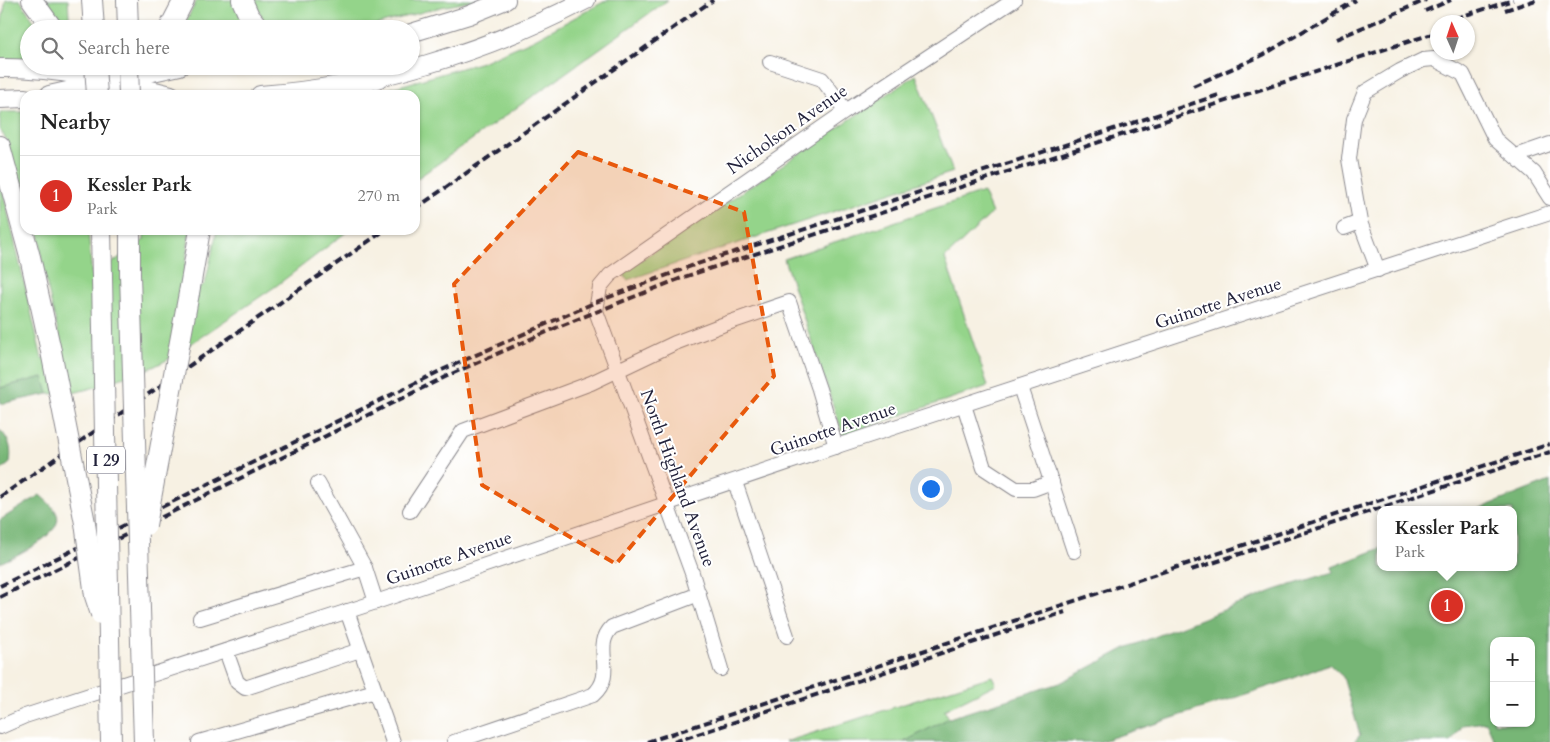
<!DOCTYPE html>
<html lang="en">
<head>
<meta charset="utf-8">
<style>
	body { margin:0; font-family:Cardo,serif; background:#f6f6f6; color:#222 }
	.controls { position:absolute; right:15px; bottom:15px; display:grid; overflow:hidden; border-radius:10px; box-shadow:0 1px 4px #0004 }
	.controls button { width:45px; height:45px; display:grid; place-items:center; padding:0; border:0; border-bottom:1px solid #e0e0e0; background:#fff; color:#222; font:25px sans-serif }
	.compass { position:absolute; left:1430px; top:15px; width:45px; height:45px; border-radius:50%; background:#fff; box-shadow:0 1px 4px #0004; rotate:357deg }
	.you { position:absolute; left:930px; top:488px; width:18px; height:18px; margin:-12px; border:4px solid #fff; border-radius:50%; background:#1a73e8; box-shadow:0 0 0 8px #1a73e833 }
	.badge { display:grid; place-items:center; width:32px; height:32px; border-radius:50%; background:#d93025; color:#fff; font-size:16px; font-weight:700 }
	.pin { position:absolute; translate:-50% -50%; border:2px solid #fff; box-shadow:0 1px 5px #0006 }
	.popup { position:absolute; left:1377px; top:506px; width:140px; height:65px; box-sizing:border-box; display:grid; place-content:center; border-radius:10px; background:#fff; filter:drop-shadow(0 1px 4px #0005); font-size:16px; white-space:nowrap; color:#767676 }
	.popup b { font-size:19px; color:#222 }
	.popup::after { content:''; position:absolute; left:50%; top:100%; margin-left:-10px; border:10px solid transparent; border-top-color:#fff }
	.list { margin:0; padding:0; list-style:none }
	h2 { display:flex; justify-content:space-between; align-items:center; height:65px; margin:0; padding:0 20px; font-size:21px }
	h2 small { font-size:16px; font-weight:400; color:#767676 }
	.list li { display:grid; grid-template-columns:32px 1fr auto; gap:15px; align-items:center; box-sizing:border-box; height:80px; padding:0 20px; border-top:1px solid #e0e0e0 }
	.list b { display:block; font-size:19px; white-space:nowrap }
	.list p { margin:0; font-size:16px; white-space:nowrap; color:#767676 }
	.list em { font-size:16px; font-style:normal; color:#767676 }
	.icon { flex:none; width:28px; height:28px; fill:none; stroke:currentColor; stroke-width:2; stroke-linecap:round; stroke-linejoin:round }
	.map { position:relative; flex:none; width:1550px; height:742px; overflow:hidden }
	.search { position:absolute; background:#fff; box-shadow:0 1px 4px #0004; left:20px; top:20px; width:400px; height:55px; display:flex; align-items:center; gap:12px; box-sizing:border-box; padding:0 18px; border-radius:28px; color:#767676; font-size:19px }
	.panel { position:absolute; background:#fff; box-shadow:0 1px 4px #0004; left:20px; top:90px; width:400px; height:145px; border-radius:15px }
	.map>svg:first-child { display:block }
	.green { fill:#94d48a; stroke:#5b7b62 }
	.forest { fill:#77b676; stroke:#4c6c58; fill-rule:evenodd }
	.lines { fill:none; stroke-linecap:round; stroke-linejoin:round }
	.minor-casing { stroke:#8c8a8f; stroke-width:16 }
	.major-casing { stroke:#8c8a8f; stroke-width:20 }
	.highway-casing { stroke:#8c8a8f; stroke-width:22 }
	.minor { stroke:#fff; stroke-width:14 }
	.major { stroke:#fff; stroke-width:18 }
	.highway { stroke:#fff; stroke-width:20 }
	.rail { stroke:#22223b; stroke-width:4; stroke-dasharray:8 4; stroke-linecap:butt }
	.highway-bridge-casing { stroke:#8c8a8f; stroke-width:22; stroke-linecap:butt }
	.highway-bridge { stroke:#fff; stroke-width:20 }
	.marked { fill:#e8590c; fill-opacity:0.2; stroke:#e8590c; stroke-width:4; stroke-dasharray:10 6; stroke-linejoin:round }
	.labels { text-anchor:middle; stroke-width:4; stroke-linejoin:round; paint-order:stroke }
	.shield { fill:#fff; stroke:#646476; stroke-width:1 }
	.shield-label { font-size:16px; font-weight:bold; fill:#22223b }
	.street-label { font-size:18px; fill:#22223b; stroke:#fff }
</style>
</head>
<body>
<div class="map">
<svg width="1550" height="742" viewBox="0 0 1550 742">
	<rect width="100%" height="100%" fill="#fff"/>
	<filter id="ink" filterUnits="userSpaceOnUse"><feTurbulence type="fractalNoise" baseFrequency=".02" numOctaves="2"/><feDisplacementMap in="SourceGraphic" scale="10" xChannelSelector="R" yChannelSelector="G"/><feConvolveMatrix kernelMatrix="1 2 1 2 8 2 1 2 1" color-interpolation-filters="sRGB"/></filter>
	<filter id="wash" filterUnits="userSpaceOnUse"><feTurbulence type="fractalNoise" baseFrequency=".0096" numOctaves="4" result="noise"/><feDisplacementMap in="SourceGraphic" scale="20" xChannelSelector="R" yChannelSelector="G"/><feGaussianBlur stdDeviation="1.12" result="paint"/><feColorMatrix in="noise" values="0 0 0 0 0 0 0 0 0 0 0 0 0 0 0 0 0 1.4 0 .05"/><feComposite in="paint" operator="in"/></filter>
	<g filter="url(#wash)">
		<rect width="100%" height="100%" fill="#f7f1e3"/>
		<g class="green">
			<path d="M6 0H20L39 29H29V56L26 60H0V31Z"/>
			<path d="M45 0H68L69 17 61 23Z"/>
			<path d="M197 0H235L252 29H182Z"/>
			<path d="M253 0H479L441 7 360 29H276L263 19Z"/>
			<path d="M607 0H668L415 180V95H368L482 62 533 40Z"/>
			<path d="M916 75 953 172 627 280 623 272Z"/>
			<path d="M0 112H25V179L21 190 6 139 0 130Z"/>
			<path d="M0 179 42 359 61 345 42 264 39 230H88L92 277 144 240V230H190L181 297 205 284 217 230H349L276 286 167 360 153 367 96 387 73 393 48 394 43 377 0 388Z"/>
			<path d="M983 192 992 213 945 258 988 386 843 435 784 259Z"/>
			<path d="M992 676 996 684 944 710 949 718 904 742H785Z"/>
		</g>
		<g class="forest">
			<path d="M43 377 48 394 0 404V388Z"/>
			<path d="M0 430C10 440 12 449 10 463L0 471Z"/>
			<path d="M1550 481V742H1495L1486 722 1463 725 1451 742H1354L1360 735 1343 677 1329 664 1289 680 1099 742H904L949 718 1060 683 1126 648 1275 590 1333 572 1332 567 1381 548V567H1513V510H1476ZM1494 641H1531V723H1494Z"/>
			<path d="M40 495C45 500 53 506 56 512 68 533 15 556 0 563V520Z"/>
		</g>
	</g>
	<g filter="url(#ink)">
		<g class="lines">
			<defs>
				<g id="minor">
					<path d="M770 62 822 79 846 111"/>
					<path d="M1516 156 1550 144"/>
					<path d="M1360 222 1349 159 1354 119 1365 92 1400 71 1423 60 1434 59 1463 74 1495 139 1534 173 1550 198"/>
					<path d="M1344 228 1360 222 1378 270"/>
					<path d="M1020 387 1074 551"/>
					<path d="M964 405 984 468 1016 489H1033L1052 482"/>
					<path d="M735 482 787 636"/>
					<path d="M318 483 365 568"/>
					<path d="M410 511 463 431 591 383 675 343 722 325 789 302 819 389 836 447"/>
					<path d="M347 611 393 742"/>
					<path d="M200 618 365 568 376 602"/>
					<path d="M226 651 237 682 245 688 360 650"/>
					<path d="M721 669 692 573 596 311 600 287 610 275 846 111 1014 0"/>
					<path d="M0 727 25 716 376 602 843 444 1550 213"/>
					<path d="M199 742 375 691"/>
					<path d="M454 742 593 695C618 673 591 648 612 627L699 594"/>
				</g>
				<g id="major">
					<path d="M411 33 469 15 506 0"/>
					<path d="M0 68C58 67 115 81 171 95"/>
					<path d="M49 95 180 66"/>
					<path d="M260 95C373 87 486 52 586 0"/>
					<path d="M0 99 25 98"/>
				</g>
				<g id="highway">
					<path d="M32 0 53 29"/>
					<path d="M92 0 94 29"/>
					<path d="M127 0 128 29"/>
					<path d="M242 0 249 16 260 29"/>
					<path d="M169 29 184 0"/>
					<path d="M95 66 126 95"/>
					<path d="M329 95 379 77"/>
					<path d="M0 146 30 257 51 351"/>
					<path d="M101 230 102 277"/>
					<path d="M130 230V274"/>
					<path d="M189 293 200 230"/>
				</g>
			</defs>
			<use href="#minor" class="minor-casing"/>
			<use href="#major" class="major-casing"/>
			<use href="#highway" class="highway-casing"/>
			<use href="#minor" class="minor"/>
			<use href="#major" class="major"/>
			<use href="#highway" class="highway"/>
			<g class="rail">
				<path d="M1505 10 1536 0"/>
				<path d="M1425 11 1451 0"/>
				<path d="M1444 22 1513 0"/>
				<path d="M1336 39 1426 0"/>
				<path d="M1193 86 1263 55 1356 0"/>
				<path d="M415 209 713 0"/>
				<path d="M0 497 385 230"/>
				<path d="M1191 570 1550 452"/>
				<path d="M0 586 442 370 596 302 694 265 1222 94"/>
				<path d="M0 597 449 375 558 327 684 277 1438 32"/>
				<path d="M647 742 1550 444"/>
				<path d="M674 742 1065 612"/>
			</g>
			<defs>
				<g id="highway-bridge">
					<path d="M95 66 97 95"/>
					<path d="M128 66 129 95"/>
					<path d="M130 274 144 742"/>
					<path d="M102 277 111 742"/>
					<path d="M51 351 85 523 95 596 101 614"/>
					<path d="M146 525 189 293"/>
				</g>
			</defs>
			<use href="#highway-bridge" class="highway-bridge-casing"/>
			<use href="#highway-bridge" class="highway-bridge"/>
		</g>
	</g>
	<path class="marked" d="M578 152 744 212 774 376 616 564 482 485 454 284Z"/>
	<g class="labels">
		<rect class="shield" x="87" y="446.5" width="38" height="27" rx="4"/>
		<g class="shield-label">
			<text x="106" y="466">I 29</text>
		</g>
		<g class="street-label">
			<text transform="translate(787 129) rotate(-35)" y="6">Nicholson Avenue</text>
			<text transform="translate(1218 303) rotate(-18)" y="6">Guinotte Avenue</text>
			<text transform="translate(833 429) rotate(-19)" y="6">Guinotte Avenue</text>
			<text transform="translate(678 478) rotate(70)" y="6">North Highland Avenue</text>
			<text transform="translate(449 558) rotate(-19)" y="6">Guinotte Avenue</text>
		</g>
	</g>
</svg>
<div class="controls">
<button>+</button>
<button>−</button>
</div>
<svg class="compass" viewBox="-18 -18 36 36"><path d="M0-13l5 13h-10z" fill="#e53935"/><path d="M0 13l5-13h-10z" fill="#767676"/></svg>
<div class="you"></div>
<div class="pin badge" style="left:1447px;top:606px">1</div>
<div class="popup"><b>Kessler Park</b>Park</div>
<div class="search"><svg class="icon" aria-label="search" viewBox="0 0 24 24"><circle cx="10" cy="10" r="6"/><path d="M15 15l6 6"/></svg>Search here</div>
<section class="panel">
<h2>Nearby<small></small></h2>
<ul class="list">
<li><span class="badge">1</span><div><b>Kessler Park</b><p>Park</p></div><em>270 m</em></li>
</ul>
</section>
</div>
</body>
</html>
